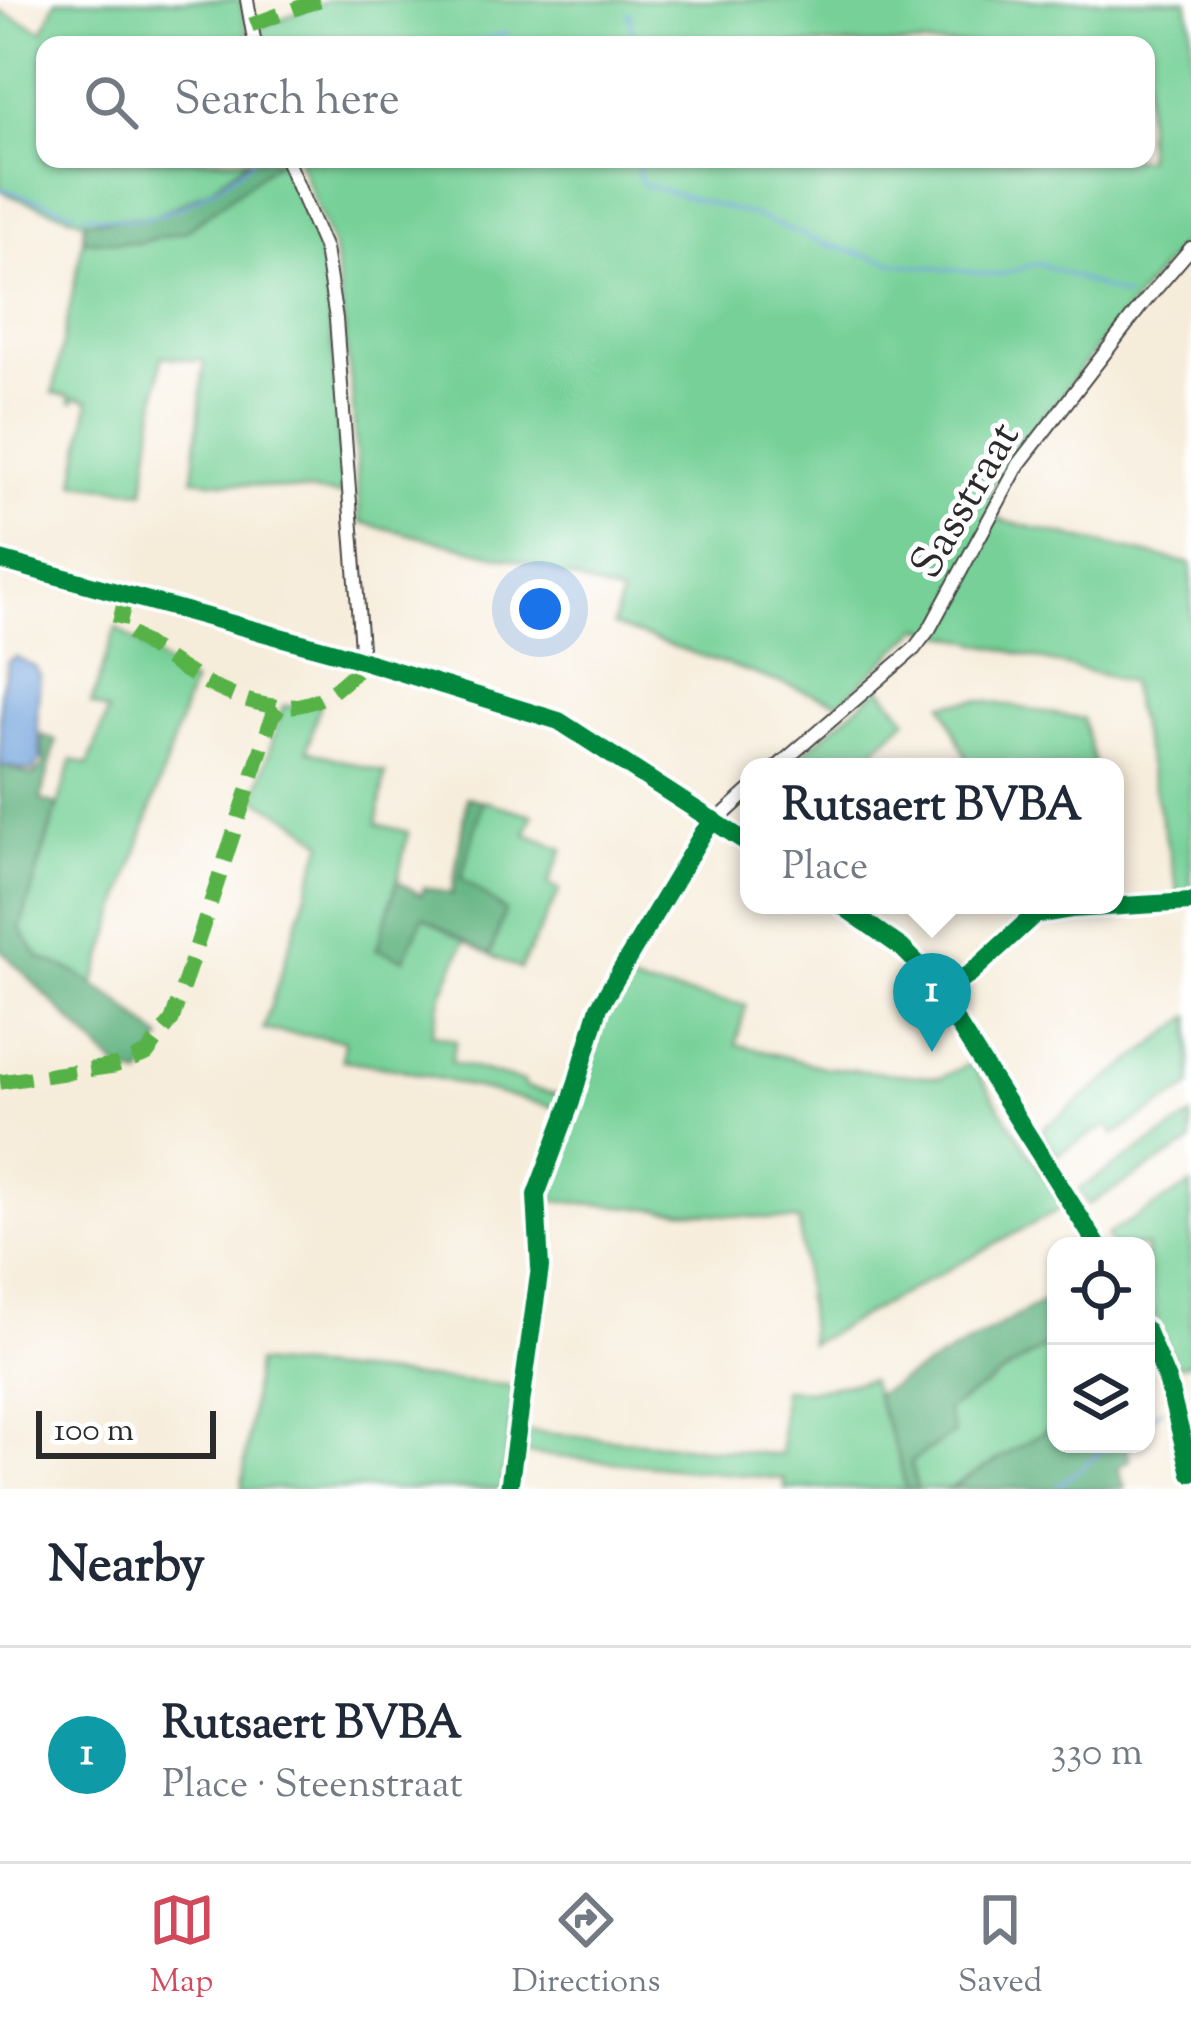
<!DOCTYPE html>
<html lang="en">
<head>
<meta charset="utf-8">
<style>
	body { margin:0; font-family:"Sorts Mill Goudy",serif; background:#f6f6f7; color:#1f2937 }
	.controls { position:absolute; right:36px; bottom:36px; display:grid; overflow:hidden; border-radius:24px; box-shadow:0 3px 9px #0004 }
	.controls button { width:108px; height:108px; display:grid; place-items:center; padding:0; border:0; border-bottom:3px solid #e0e1e3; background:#fff; color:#1f2937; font:60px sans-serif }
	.scale { position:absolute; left:36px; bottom:30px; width:180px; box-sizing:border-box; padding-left:12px; border:6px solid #2b2b2b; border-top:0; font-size:33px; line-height:42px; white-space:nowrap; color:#2b2b2b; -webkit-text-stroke:9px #fff; paint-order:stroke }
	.you { position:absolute; left:540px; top:609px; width:42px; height:42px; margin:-30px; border:9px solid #fff; border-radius:50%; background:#1a73e8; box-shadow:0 0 0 18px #1a73e833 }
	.badge { display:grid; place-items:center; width:78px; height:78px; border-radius:50%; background:#d1495b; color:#fff; font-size:39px; font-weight:700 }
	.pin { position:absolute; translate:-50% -99px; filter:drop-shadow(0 3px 6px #0008) }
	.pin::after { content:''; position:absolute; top:63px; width:42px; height:36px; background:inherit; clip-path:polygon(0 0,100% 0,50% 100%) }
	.popup { position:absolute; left:740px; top:758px; width:384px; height:156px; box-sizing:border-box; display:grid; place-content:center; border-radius:24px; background:#fff; filter:drop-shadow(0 3px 9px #0005); font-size:39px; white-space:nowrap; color:#747a83 }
	.popup b { font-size:45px; color:#1f2937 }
	.popup::after { content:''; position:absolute; left:50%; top:100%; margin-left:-24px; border:24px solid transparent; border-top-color:#fff }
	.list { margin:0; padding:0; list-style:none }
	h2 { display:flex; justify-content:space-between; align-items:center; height:156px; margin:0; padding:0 48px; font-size:51px }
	h2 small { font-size:39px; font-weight:400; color:#747a83 }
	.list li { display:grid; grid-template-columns:78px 1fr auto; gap:36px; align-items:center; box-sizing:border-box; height:216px; padding:0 48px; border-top:3px solid #e0e1e3 }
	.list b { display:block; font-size:45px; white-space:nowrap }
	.list p { margin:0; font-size:39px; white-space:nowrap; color:#747a83 }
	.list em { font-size:39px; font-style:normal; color:#747a83 }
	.icon { flex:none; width:66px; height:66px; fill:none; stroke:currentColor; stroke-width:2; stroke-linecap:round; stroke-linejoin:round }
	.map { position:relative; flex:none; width:1191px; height:1489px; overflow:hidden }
	.search { position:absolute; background:#fff; box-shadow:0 3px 9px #0004; left:36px; right:36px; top:36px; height:132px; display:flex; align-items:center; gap:30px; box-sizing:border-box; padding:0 42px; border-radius:24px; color:#747a83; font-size:45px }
	.sheet { height:372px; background:#fff }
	nav { display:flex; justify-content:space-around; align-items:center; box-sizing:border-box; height:168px; border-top:3px solid #e0e1e3; background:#fff; font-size:33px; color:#747a83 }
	nav a { display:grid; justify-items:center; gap:6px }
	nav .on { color:#d1495b }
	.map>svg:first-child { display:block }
	.green { fill:#76d097; stroke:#507e61; stroke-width:3 }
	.forest { fill:#60b280; stroke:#466e56; stroke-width:3 }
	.water { fill:#71a3dc; stroke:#4e6784; stroke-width:3 }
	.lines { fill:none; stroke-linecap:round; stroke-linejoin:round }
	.stream { stroke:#71a3dc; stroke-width:3 }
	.minor-casing { stroke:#494845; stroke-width:16 }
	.minor { stroke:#fff; stroke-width:12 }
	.quiet { stroke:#56b246; stroke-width:15; stroke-dasharray:30 15; stroke-linecap:butt }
	.cycleway-casing { stroke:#fff; stroke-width:26 }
	.cycleway { stroke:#00873e; stroke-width:18 }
	.labels { text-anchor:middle; stroke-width:10; stroke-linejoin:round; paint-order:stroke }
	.street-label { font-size:45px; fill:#2b2b2b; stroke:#fff }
</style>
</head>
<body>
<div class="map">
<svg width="1191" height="1489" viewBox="0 0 1191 1489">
	<rect width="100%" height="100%" fill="#fff"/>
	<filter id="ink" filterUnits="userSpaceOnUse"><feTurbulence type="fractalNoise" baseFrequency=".00833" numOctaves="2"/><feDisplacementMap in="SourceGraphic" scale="24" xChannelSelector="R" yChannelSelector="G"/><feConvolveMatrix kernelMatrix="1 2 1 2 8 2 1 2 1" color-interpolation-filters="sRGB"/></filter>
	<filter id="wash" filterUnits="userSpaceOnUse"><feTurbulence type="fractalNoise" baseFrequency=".004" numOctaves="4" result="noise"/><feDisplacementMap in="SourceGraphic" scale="48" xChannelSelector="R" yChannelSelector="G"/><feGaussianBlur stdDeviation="2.7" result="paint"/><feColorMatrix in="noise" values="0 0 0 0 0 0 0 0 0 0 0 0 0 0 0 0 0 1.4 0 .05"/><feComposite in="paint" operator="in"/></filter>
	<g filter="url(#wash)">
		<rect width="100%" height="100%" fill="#f6ecda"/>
		<g class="green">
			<path d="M56 0H240L250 45H45V159H249L210 190 153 217 84 221 12 196 0 190V11L43 31Z"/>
			<path d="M327 0H1187L1191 24V232L1101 342 989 491 999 520 1191 564V896L1179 895 1129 682 920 628 840 703 613 626 621 596 531 564 360 522 352 393 334 251 298 159H1146V45H264L260 28Z"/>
			<path d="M281 159 318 241 329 307 344 495 193 479 204 363 200 359 196 361 162 356 144 491 75 483 89 401 76 398 74 402H70L71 397 53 393 83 240 138 243 185 231Z"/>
			<path d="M116 627 192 683 94 985 75 972 39 957 20 929 72 760 88 765 108 712 91 704Z"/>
			<path d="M880 687 907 719 856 767H787Z"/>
			<path d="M316 699 320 703 307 750 385 773 377 824 408 832 393 903 377 949 423 917 465 941 443 992 432 1034 456 1041 451 1062 524 1082V1087L564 1096 561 1109 399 1069 342 1060 344 1040 263 1030 323 842 296 821 255 798 283 706H300Z"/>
			<path d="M978 700 1083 719 1095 767H970L943 704Z"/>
			<path d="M483 801 533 815 526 834 563 849 548 884 560 890 520 969 490 955 504 910 461 879Z"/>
			<path d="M620 979 639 986 746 1005 736 1044 823 1067 940 1078 971 1063 1064 1207 810 1344 799 1221 544 1200 581 1095 600 1022Z"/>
			<path d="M1191 1016V1087L1114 1135 1108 1125 1056 1155 1041 1130Z"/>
			<path d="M1191 1117V1143L1088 1205 1079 1189Z"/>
			<path d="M1191 1185V1363L1176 1367 1146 1298V1246H1112L1106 1235Z"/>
			<path d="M1056 1339V1425L949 1489H917L911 1462 953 1433 946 1411Z"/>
			<path d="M256 1363 516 1386 501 1489H242Z"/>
			<path d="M870 1380 898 1456 906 1489H785L784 1479 519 1453 523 1431 781 1455 782 1389 810 1390Z"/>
		</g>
		<g class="forest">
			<path d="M249 159H281L186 231 138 243 83 240 84 221 153 217 210 190Z"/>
			<path d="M42 735 56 741 41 800 57 805 20 929 39 957 75 972 117 1000 162 1039 141 1077 120 1070 0 949V765L33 776 44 765Z"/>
			<path d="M467 797 483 801 461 878 505 911 490 955 423 917 404 959 377 949 397 881 421 895 424 887 452 894Z"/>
			<path d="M1044 1301 1056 1323V1339L946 1411 954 1433 911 1462 917 1489H906L898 1456 875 1395Z"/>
			<path d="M1056 1425V1444H1128L1126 1446 1130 1460 1118 1467 1125 1489H949Z"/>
		</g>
		<path class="water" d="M16 657 35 667 40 676 37 716 41 758 33 771 0 765V695L8 661Z"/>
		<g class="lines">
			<g class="stream">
				<path d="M627 15 630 13 633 45"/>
				<path d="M459 45 509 33"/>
				<path d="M638 159 640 178 644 185 755 216 828 245 899 264 1000 275 1038 263 1126 297"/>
				<path d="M0 188 75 212"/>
				<path d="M83 214C101 216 124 222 142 219 183 212 223 185 254 159"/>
				<path d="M1146 1420 1162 1409"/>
				<path d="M1057 1487 1111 1444"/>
			</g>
		</g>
	</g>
	<g filter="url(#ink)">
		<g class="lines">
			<defs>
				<g id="minor">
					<path d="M247 0 255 45"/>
					<path d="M286 159 325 249 336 319 362 661"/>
					<path d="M0 560 338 653 559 721 749 844"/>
					<path d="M777 767 914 649 930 628 1019 464 1141 306 1191 248"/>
					<path d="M841 905 902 948 922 968 1098 1246"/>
					<path d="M939 993 971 973 1034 915 1071 909 1191 902"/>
					<path d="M1146 1330 1168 1383 1191 1473"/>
					<path d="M509 1489 540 1268 536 1195 571 1102 599 1007 703 833 749 791"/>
				</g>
			</defs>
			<use href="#minor" class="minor-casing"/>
			<use href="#minor" class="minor"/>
			<g class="quiet">
				<path d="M251 25 319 0"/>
				<path d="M126 595 119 625C174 664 270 742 337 688 347 679 357 673 362 661"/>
				<path d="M0 1082 114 1066 147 1054 172 1020 272 717 279 708"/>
			</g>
			<defs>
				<g id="cycleway">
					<path d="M0 560 338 653 559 721 749 844"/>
					<path d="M841 905 902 948 922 968 1098 1246"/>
					<path d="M939 993 971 973 1034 915 1071 909 1191 902"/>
					<path d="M1146 1330 1168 1383 1191 1473"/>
					<path d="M509 1489 540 1268 536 1195 571 1102 599 1007 703 833 714 820"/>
				</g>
			</defs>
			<use href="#cycleway" class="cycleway-casing"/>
			<use href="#cycleway" class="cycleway"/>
		</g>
	</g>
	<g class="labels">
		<g class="street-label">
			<text transform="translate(963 499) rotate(-60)" y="16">Sasstraat</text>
		</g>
	</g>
</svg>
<div class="controls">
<button><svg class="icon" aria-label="locate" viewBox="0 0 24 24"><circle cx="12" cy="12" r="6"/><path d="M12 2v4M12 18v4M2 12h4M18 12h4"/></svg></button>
<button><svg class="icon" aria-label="layers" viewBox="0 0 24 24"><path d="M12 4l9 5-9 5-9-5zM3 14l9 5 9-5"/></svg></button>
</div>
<div class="scale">100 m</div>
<div class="you"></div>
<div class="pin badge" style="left:932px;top:1052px;background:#0f9aa8">1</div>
<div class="popup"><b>Rutsaert BVBA</b>Place</div>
<div class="search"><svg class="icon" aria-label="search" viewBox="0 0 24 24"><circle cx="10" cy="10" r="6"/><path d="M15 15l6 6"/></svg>Search here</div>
</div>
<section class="sheet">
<h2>Nearby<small></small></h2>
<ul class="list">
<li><span class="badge" style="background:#0f9aa8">1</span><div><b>Rutsaert BVBA</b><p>Place · Steenstraat</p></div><em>330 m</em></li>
</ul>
</section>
<nav>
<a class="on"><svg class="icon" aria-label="map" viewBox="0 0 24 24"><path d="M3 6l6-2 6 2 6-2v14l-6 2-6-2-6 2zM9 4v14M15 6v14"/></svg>Map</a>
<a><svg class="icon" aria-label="directions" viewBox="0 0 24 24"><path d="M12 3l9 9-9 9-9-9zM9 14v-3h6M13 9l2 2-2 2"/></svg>Directions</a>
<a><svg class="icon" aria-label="saved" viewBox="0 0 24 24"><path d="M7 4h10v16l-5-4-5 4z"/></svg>Saved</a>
</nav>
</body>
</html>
